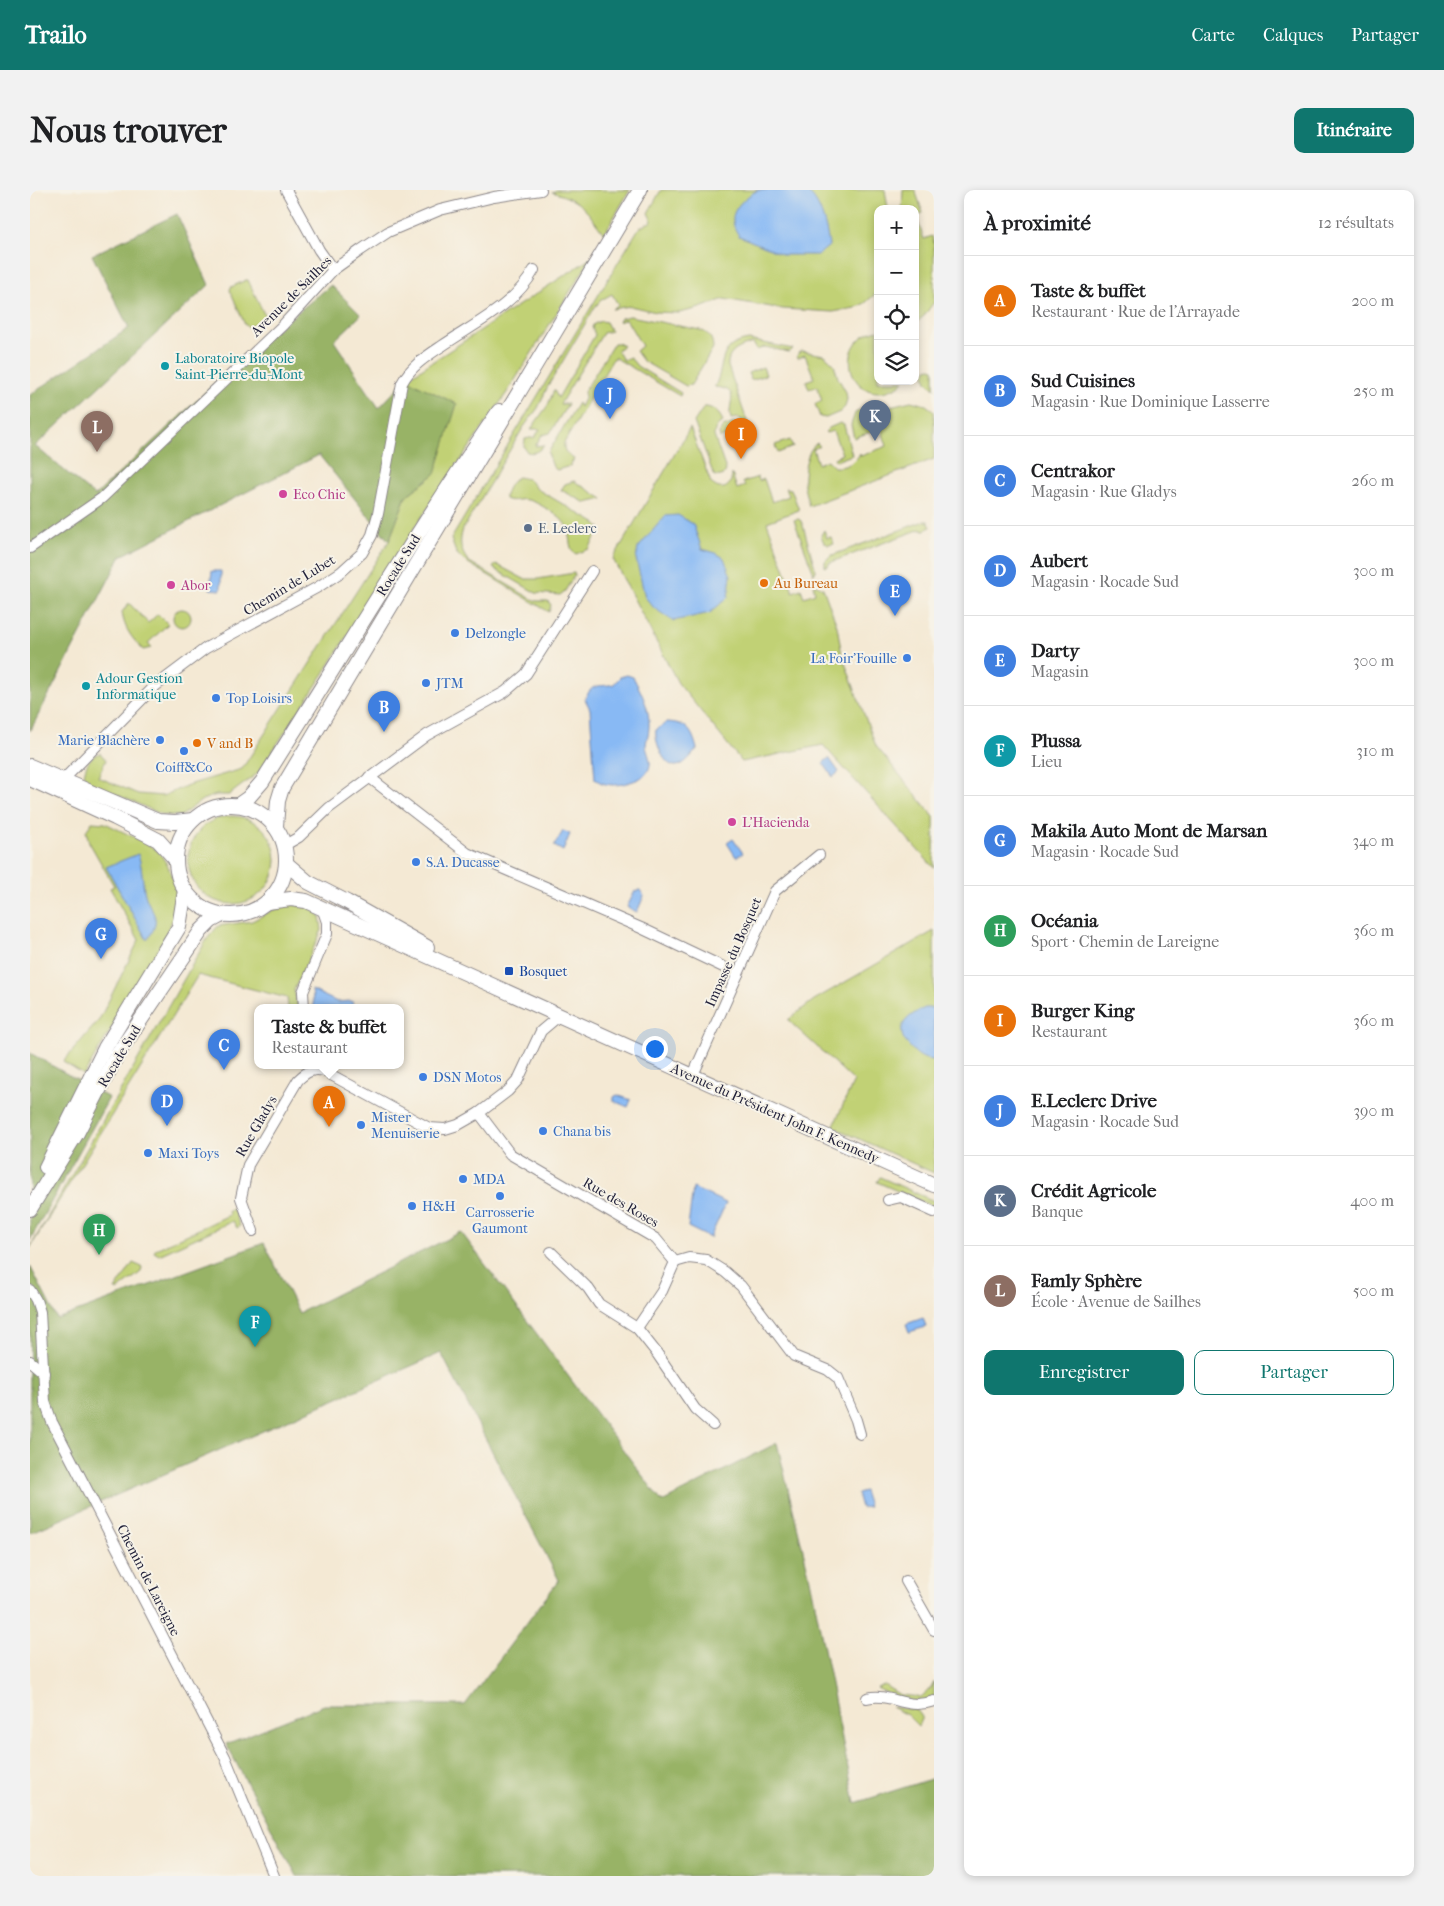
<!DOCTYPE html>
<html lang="fr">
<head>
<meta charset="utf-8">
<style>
	body { margin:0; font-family:"IM FELL French Canon",serif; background:#f2f2f2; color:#202124 }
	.controls { position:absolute; right:15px; top:15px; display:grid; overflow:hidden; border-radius:10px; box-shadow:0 2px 8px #0003 }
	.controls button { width:45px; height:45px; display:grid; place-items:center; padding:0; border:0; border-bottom:1px solid #e0e0e0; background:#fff; color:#202124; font:25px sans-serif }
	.you { position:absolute; left:624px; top:858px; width:18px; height:18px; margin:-12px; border:4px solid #fff; border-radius:50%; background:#1a73e8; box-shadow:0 0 0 8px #1a73e833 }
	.badge { display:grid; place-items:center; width:32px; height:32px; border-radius:50%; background:#0f766e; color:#fff; font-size:16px; font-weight:700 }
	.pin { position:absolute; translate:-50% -41px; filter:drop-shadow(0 1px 2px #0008) }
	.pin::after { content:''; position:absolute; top:26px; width:18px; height:15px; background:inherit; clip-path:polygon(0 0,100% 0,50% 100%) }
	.popup { position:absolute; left:224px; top:814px; width:150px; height:65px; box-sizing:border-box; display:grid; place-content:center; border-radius:10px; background:#fff; filter:drop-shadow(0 1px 4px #0005); font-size:16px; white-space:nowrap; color:#757577 }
	.popup b { font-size:19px; color:#202124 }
	.popup::after { content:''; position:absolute; left:50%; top:100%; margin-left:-10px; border:10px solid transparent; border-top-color:#fff }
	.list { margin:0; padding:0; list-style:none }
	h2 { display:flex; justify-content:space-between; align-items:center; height:65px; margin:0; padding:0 20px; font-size:21px }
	h2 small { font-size:16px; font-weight:400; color:#757577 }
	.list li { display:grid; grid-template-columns:32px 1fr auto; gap:15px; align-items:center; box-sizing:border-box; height:90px; padding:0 20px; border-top:1px solid #e0e0e0 }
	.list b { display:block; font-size:19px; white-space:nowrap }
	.list p { margin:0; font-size:16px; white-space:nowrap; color:#757577 }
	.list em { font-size:16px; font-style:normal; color:#757577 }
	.actions { display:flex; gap:10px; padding:15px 20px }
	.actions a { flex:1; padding:11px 0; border:1px solid #0f766e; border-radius:10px; text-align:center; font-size:18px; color:#0f766e }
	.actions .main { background:#0f766e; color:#fff }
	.icon { flex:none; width:28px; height:28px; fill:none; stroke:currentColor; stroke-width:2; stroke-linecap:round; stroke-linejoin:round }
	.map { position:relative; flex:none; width:904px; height:1686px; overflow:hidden; border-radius:10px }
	header { display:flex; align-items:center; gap:30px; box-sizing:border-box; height:70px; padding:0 25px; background:#0f766e; color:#fff }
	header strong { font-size:24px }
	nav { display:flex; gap:28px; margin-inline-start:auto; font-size:18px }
	.intro { display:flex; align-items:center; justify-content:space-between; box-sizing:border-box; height:120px; padding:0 30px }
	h1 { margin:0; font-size:35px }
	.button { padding:12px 22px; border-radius:10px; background:#0f766e; color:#fff; font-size:18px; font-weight:700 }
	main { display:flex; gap:30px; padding:0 30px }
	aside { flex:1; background:#fff; border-radius:10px; box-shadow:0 2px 8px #0003 }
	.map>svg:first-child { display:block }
	.green { fill:#c1d174; stroke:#727a58 }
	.forest { fill:#98b366; stroke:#5d6a50 }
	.water { fill:#88b9f4; stroke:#556e98 }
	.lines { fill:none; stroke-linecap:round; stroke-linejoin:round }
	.minor-casing { stroke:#8b8688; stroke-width:12 }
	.major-casing { stroke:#8b8688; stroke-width:16 }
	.minor { stroke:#fff; stroke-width:10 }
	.major { stroke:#fff; stroke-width:14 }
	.culture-dot { fill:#0f9aa8; stroke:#f7f3e8; stroke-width:2 }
	.hotel-dot { fill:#d1479c; stroke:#f7f3e8; stroke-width:2 }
	.service-dot { fill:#5c6f8a; stroke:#f7f3e8; stroke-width:2 }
	.food-dot { fill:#e8710a; stroke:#f7f3e8; stroke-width:2 }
	.shop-dot { fill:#3f7fe0; stroke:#f7f3e8; stroke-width:2 }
	.transit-dot { fill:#1a4fb4; stroke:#f7f3e8; stroke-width:2 }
	.labels { text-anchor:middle; stroke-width:4; stroke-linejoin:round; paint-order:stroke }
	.street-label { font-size:14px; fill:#22223b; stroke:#f7f3e8 }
	.culture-label { font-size:14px; fill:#0d838f; stroke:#f7f3e8; text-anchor:start }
	.hotel-label { font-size:14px; fill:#b23c85; stroke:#f7f3e8; text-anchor:start }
	.service-label { font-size:14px; fill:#4e5e75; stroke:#f7f3e8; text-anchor:start }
	.food-label { font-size:14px; fill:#c56008; stroke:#f7f3e8; text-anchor:start }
	.shop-label { font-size:14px; fill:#366cbe; stroke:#f7f3e8; text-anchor:start }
	.transit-label { font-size:14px; fill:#164399; stroke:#f7f3e8; text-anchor:start }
</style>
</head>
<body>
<header>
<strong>Trailo</strong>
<nav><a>Carte</a><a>Calques</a><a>Partager</a></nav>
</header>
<div class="intro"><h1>Nous trouver</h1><a class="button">Itinéraire</a></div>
<main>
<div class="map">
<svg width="904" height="1686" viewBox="0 0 904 1686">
	<rect width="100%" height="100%" fill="#f7f3e8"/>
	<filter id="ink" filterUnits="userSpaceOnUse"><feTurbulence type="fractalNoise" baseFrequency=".02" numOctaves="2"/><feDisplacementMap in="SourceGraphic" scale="10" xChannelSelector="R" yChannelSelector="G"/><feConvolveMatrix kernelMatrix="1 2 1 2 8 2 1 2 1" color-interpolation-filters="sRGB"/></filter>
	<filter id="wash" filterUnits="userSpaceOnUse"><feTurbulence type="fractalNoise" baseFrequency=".0096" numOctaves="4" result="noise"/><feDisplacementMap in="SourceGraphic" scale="20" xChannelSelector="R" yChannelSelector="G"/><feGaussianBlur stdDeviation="1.12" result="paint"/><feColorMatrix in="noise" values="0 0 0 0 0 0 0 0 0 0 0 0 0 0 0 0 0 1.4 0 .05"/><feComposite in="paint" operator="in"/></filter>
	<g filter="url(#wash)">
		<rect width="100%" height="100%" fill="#f4e9d4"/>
		<g class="green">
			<path d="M527 0H600L574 44C556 20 553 11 522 2Z"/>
			<path d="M631 0H855L858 19H848V102L835 113 825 118 803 122 753 119 694 109 670 118 649 123 626 122 600 116 582 119 588 115 582 104 571 110 565 117 518 196 508 218 493 238 433 339C429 352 430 360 438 371L500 408 507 411H518L521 415 519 422 433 370 426 363 421 349 609 38 622 31 618 23Z"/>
			<path d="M873 0H885L893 23 886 26 894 49 902 46 904 53V112L894 126 885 134V19H872Z"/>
			<path d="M561 68 478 201 387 334 293 485 228 583 199 605H186L172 610 151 626 133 625 61 593 54 585C56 574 59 567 70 563L76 570 68 587 108 604 133 606 158 595 212 579 359 351 376 306 405 284 376 189Z"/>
			<path d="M216 90H218L235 126 234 129 218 137 215 135 200 100 201 97Z"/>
			<path d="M600 126 670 140C679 143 683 149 683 158L661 195 656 196 613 171 606 161 612 156 596 129 589 132 591 128Z"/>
			<path d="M571 131 576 132 581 141 573 143 530 214H538L520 243 512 245 505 256 514 255C509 261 505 264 497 262L494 257 495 249 505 247 510 239H501L518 215 524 200 528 208 565 145 562 137 564 134Z"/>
			<path d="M848 140V191H874C870 196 864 199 857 201 818 211 803 150 848 140Z"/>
			<path d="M719 150 763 159 759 162 735 157 727 160 723 153C711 157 697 161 698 176L718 234 709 228 701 229C696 213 713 200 685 197V196C696 174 686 155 719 150Z"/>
			<path d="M584 153H589L593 156 587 160 593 170 600 167 607 176 651 203 650 206 584 167 534 253C533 261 537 265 544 269L540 276 527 280 523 277 518 263 548 213 550 217 555 207 554 202Z"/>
			<path d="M772 161 794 165 799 169 804 174 808 188 816 202 817 209 815 217 810 222 796 228 790 227 785 214 792 211 787 196 779 199 776 191 784 188 775 165 768 168 767 166 769 162Z"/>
			<path d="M733 177 736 185 721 190 718 183Z"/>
			<path d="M901 178 904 179V199L897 192 895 185 897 179Z"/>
			<path d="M881 211 896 215 904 221V269L779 316C777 309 775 302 774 296 773 283 776 260 787 253L790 256 783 259 788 274 797 270 804 277C814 278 826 273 830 263L831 266 857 256 851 238 824 248 821 235 825 223 835 217H856Z"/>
			<path d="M674 217C682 216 691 224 693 232 687 234 684 240 684 246L696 280C694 286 691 287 685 286L683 283 664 232Z"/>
			<path d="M705 233 711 234 715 239 690 248 689 243 693 237Z"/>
			<path d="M810 233 814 235 822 265 806 271 804 268 812 264 803 241 796 243 795 242 799 238Z"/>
			<path d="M660 238 681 293C691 303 702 298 702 284L707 299 715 296 713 292 728 287 729 291 734 289 742 312 759 306 756 298 761 299 769 320 737 332 763 402 771 399 774 407 785 403 783 395H787L793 398 807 436 812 465 846 556 904 627V678L793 555 712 572 648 493 583 369Z"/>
			<path d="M760 250 763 257 748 263 745 255Z"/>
			<path d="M488 287 498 289 507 299 567 334 570 338 559 359 546 364C536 359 543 340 532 330 526 324 506 311 498 310 490 308 483 313 475 309 474 302 481 290 488 287Z"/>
			<path d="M544 291 573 309 556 313 531 300 535 294Z"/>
			<path d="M769 329 772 332 786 381 784 384 764 330Z"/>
			<path d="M894 331H898L901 337 892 341 891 339 799 373V375L795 377V371L800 366Z"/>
			<path d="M794 340 797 348 801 347 804 354 798 355 793 351 791 345Z"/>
			<path d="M466 374 494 389H508L544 383 545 384 535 401 530 405 506 403 463 378Z"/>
			<path d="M99 413 118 433 128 424 138 434 118 453 121 458 113 460C102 448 94 439 92 422Z"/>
			<circle cx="152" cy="428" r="9"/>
			<circle cx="202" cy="670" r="44"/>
			<path d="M62 632 75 633 116 653 129 662 138 676 148 704V717L133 751 54 885 33 872 69 830 109 750 80 698 84 696 59 652 56 641Z"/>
			<path d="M260 714 281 718 290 725 292 740 264 800 268 818H258L257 808 168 785 0 1058 177 749 188 736 222 731 243 720Z"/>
			<path d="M904 741V983L803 937 824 891 758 830 784 810Z"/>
			<path d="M850 987 904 1011V1017L847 992Z"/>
			<path d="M203 1019 210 1036 207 1038 203 1031 129 1065 124 1062 126 1059 199 1025 198 1021Z"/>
			<path d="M103 1073 112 1077 111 1082 88 1100H85Z"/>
			<path d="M904 1492V1508C882 1515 867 1509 847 1498L854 1495 870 1505 891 1507 901 1498Z"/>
			<path d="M861 1517 887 1520 892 1527 888 1536 877 1525Z"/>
		</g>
		<g class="forest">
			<path d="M147 24 179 95 5 256 65 306 214 166 301 95 331 125 304 151 349 218 376 189 427 214 405 284 376 306 359 351 289 265 91 366 0 541V205L99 138 62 65Z"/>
			<path d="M0 863 79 908 0 1050Z"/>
			<path d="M431 1042 632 1312 747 1253 780 1389 825 1613 904 1588V1686H267L196 1554 294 1515H435L529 1390 411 1163 0 1343V1076L27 1129 234 1053 269 1123Z"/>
		</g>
		<g class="water">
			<path d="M729 0C741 0 763 0 773 0 790 6 797 39 799 56L788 65H754L709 46C706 41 703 36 703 30 702 18 718 4 729 0Z"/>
			<path d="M648 325 663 334 672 359 686 363 694 368 701 386 698 407 680 423 643 431 624 418 615 407 606 369 608 358 635 326Z"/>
			<path d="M182 381H191V400L180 399Z"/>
			<path d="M597 485 603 487C612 503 620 519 619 537 619 544 616 550 616 556 617 562 621 570 620 575 618 587 607 590 597 593 586 596 574 596 565 589L560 519 555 509C563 491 569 498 584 494L590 487Z"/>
			<path d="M637 532C657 533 662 540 667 559 662 565 654 576 646 576 634 577 624 550 626 540Z"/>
			<path d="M799 568 809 582 803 587 793 573Z"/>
			<path d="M533 641 540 644 533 661 524 656Z"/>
			<path d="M703 649 713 663 706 667 697 653Z"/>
			<path d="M108 664C112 676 112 686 114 699 117 722 136 725 117 750L76 677Z"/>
			<path d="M608 700H610L614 706 607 722 597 717 605 701 607 702Z"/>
			<path d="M282 800 307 812 322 811 324 818H284Z"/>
			<path d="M895 818H904V870C893 870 887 865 880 857 862 839 876 826 895 818Z"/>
			<path d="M587 905 601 910 598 917 584 911V907Z"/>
			<path d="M663 998 696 1013 680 1048 658 1037Z"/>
			<path d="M893 1128 896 1137 879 1142 876 1134Z"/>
			<path d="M834 1301 839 1317 831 1318 827 1303Z"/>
		</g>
	</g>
	<g filter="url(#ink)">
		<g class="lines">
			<defs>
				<g id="minor">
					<path d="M256 0 289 60 303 80"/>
					<path d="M0 358 72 308 253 135 303 80 331 60 358 42 410 20 464 7 511 0"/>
					<path d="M339 587 437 663 611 738 708 784"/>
					<path d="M31 596 33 590 124 497 176 458 288 397 311 382 332 363 342 345 348 324 372 193C381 176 397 166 412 156 444 134 485 115 504 80"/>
					<path d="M255 655 269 647 299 618 397 545 475 502 496 484 562 381"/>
					<path d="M274 818 273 802 297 744V732L292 718"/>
					<path d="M663 885 745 701 789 665"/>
					<path d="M449 923 480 964 626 1049 645 1072"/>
					<path d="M858 1010 871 1007 904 1022"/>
					<path d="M223 1041 211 1008 218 975 268 890C276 882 283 878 294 881L399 938 415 939 428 935 449 923 478 901 488 890 511 841 530 825"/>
					<path d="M521 1062 558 1098 569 1114 607 1138 626 1162 665 1219 683 1235"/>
					<path d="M645 1072 659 1068 676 1070 695 1082 711 1096 764 1166 798 1180 808 1188 826 1230 830 1244"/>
					<path d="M0 1100 6 1110 10 1122 15 1212 22 1232 195 1567 244 1686"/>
					<path d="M607 1138 632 1101 645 1072"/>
					<path d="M0 1171 14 1183"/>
					<path d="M876 1391 904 1440"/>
					<path d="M837 1508C861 1502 875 1521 904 1511"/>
				</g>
				<g id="major">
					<path d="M0 576 128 631 145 632 163 630"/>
					<path d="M0 589 85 628 128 650 146 670"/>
					<circle cx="201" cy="670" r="55"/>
					<path d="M208 615 218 608 232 592C311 468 386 342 469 221"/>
					<path d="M246 636 248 611 252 598C373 399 491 199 610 0"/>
					<path d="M257 674 278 692 317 712 397 757"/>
					<path d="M237 712 261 709 276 711 904 995"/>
					<path d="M16 977 75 858 149 737 155 700"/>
					<path d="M0 1019 47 943 87 865 171 741 181 731 192 725"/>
				</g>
			</defs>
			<use href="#minor" class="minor-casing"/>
			<use href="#major" class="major-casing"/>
			<use href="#minor" class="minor"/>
			<use href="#major" class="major"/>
		</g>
	</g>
	<g class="culture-dot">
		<circle cx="135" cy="176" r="5"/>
		<circle cx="56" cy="496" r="5"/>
	</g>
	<g class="hotel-dot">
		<circle cx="253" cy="304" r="5"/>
		<circle cx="141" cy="395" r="5"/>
		<circle cx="702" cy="632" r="5"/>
	</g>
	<circle class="service-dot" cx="498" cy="338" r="5"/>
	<g class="food-dot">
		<circle cx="734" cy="393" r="5"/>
		<circle cx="167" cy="553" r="5"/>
	</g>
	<g class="shop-dot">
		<circle cx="425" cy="443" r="5"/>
		<circle cx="877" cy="468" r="5"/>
		<circle cx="396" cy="493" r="5"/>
		<circle cx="186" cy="508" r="5"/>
		<circle cx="130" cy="550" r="5"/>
		<circle cx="154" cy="561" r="5"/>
		<circle cx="386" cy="672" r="5"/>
		<circle cx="393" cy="887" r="5"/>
		<circle cx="331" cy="935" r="5"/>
		<circle cx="513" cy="941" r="5"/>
		<circle cx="118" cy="963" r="5"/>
		<circle cx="433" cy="989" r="5"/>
		<circle cx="470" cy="1006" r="5"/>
		<circle cx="382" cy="1016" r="5"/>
	</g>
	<rect class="transit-dot" x="474" y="776" width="10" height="10" rx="2.5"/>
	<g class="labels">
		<g class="street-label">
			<text transform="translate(261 106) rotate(-45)" y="5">Avenue de Sailhes</text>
			<text transform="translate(368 375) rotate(-58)" y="5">Rocade Sud</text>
			<text transform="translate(259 395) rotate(-31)" y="5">Chemin de Lubet</text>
			<text transform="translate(703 762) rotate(-66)" y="5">Impasse du Bosquet</text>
			<text transform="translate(89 866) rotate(-59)" y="5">Rocade Sud</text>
			<text transform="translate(745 923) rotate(24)" y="5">Avenue du Président John F. Kennedy</text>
			<text transform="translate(226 936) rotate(-60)" y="5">Rue Gladys</text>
			<text transform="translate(591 1012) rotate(30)" y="5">Rue des Roses</text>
			<text transform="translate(119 1390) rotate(63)" y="5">Chemin de Lareigne</text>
		</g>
		<g class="culture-label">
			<text x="145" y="173">Laboratoire Biopole<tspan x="145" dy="16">Saint-Pierre-du-Mont</tspan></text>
			<text x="66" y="493">Adour Gestion<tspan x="66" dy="16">Informatique</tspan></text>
		</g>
		<g class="hotel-label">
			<text x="263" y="309">Eco Chic</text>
			<text x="151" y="400">Abor</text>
			<text x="712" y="637">L'Hacienda</text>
		</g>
		<g class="service-label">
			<text x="508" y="343">E. Leclerc</text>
		</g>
		<g class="food-label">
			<text x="744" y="398">Au Bureau</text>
			<text x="177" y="558">V and B</text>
		</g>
		<g class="shop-label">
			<text x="435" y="448">Delzongle</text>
			<text x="867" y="473" text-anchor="end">La Foir'Fouille</text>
			<text x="406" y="498">JTM</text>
			<text x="196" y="513">Top Loisirs</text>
			<text x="120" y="555" text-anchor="end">Marie Blachère</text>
			<text x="154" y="582" text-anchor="middle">Coiff&amp;Co</text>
			<text x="396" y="677">S.A. Ducasse</text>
			<text x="403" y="892">DSN Motos</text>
			<text x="341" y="932">Mister<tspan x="341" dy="16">Menuiserie</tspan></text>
			<text x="523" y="946">Chana bis</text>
			<text x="128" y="968">Maxi Toys</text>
			<text x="443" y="994">MDA</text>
			<text x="392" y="1021">H&amp;H</text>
			<text x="470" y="1027" text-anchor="middle">Carrosserie<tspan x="470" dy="16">Gaumont</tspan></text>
		</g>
		<g class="transit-label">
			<text x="489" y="786">Bosquet</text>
		</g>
	</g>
</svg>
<div class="controls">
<button>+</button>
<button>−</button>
<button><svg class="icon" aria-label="locate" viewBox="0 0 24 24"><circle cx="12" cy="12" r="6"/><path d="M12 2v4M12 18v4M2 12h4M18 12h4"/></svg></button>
<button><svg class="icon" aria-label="layers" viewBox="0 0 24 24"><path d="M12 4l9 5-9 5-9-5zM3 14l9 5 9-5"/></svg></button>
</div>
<div class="you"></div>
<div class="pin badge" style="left:299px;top:937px;background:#e8710a">A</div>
<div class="popup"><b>Taste &amp; buffet</b>Restaurant</div>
<div class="pin badge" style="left:354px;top:542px;background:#3f7fe0">B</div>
<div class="pin badge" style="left:194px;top:880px;background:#3f7fe0">C</div>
<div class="pin badge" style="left:137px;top:936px;background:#3f7fe0">D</div>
<div class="pin badge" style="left:865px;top:426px;background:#3f7fe0">E</div>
<div class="pin badge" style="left:225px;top:1157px;background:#0f9aa8">F</div>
<div class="pin badge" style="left:71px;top:769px;background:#3f7fe0">G</div>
<div class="pin badge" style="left:69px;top:1065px;background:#2e9e5b">H</div>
<div class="pin badge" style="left:711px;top:269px;background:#e8710a">I</div>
<div class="pin badge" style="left:580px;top:229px;background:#3f7fe0">J</div>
<div class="pin badge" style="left:845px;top:251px;background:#5c6f8a">K</div>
<div class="pin badge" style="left:67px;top:262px;background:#8d6e63">L</div>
</div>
<aside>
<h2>À proximité<small>12 résultats</small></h2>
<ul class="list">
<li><span class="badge" style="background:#e8710a">A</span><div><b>Taste &amp; buffet</b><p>Restaurant · Rue de l'Arrayade</p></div><em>200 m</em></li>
<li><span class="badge" style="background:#3f7fe0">B</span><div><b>Sud Cuisines</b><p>Magasin · Rue Dominique Lasserre</p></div><em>250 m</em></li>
<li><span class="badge" style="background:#3f7fe0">C</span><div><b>Centrakor</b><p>Magasin · Rue Gladys</p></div><em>260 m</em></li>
<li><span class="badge" style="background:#3f7fe0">D</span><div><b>Aubert</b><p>Magasin · Rocade Sud</p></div><em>300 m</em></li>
<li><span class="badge" style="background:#3f7fe0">E</span><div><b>Darty</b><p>Magasin</p></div><em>300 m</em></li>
<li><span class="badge" style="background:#0f9aa8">F</span><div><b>Plussa</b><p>Lieu</p></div><em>310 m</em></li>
<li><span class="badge" style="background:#3f7fe0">G</span><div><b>Makila Auto Mont de Marsan</b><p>Magasin · Rocade Sud</p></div><em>340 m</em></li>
<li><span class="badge" style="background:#2e9e5b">H</span><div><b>Océania</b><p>Sport · Chemin de Lareigne</p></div><em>360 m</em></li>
<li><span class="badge" style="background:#e8710a">I</span><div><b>Burger King</b><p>Restaurant</p></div><em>360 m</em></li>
<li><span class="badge" style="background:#3f7fe0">J</span><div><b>E.Leclerc Drive</b><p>Magasin · Rocade Sud</p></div><em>390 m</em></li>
<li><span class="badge" style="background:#5c6f8a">K</span><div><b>Crédit Agricole</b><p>Banque</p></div><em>400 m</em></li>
<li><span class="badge" style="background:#8d6e63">L</span><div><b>Famly Sphère</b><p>École · Avenue de Sailhes</p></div><em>500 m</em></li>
</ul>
<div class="actions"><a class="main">Enregistrer</a><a>Partager</a></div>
</aside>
</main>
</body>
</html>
